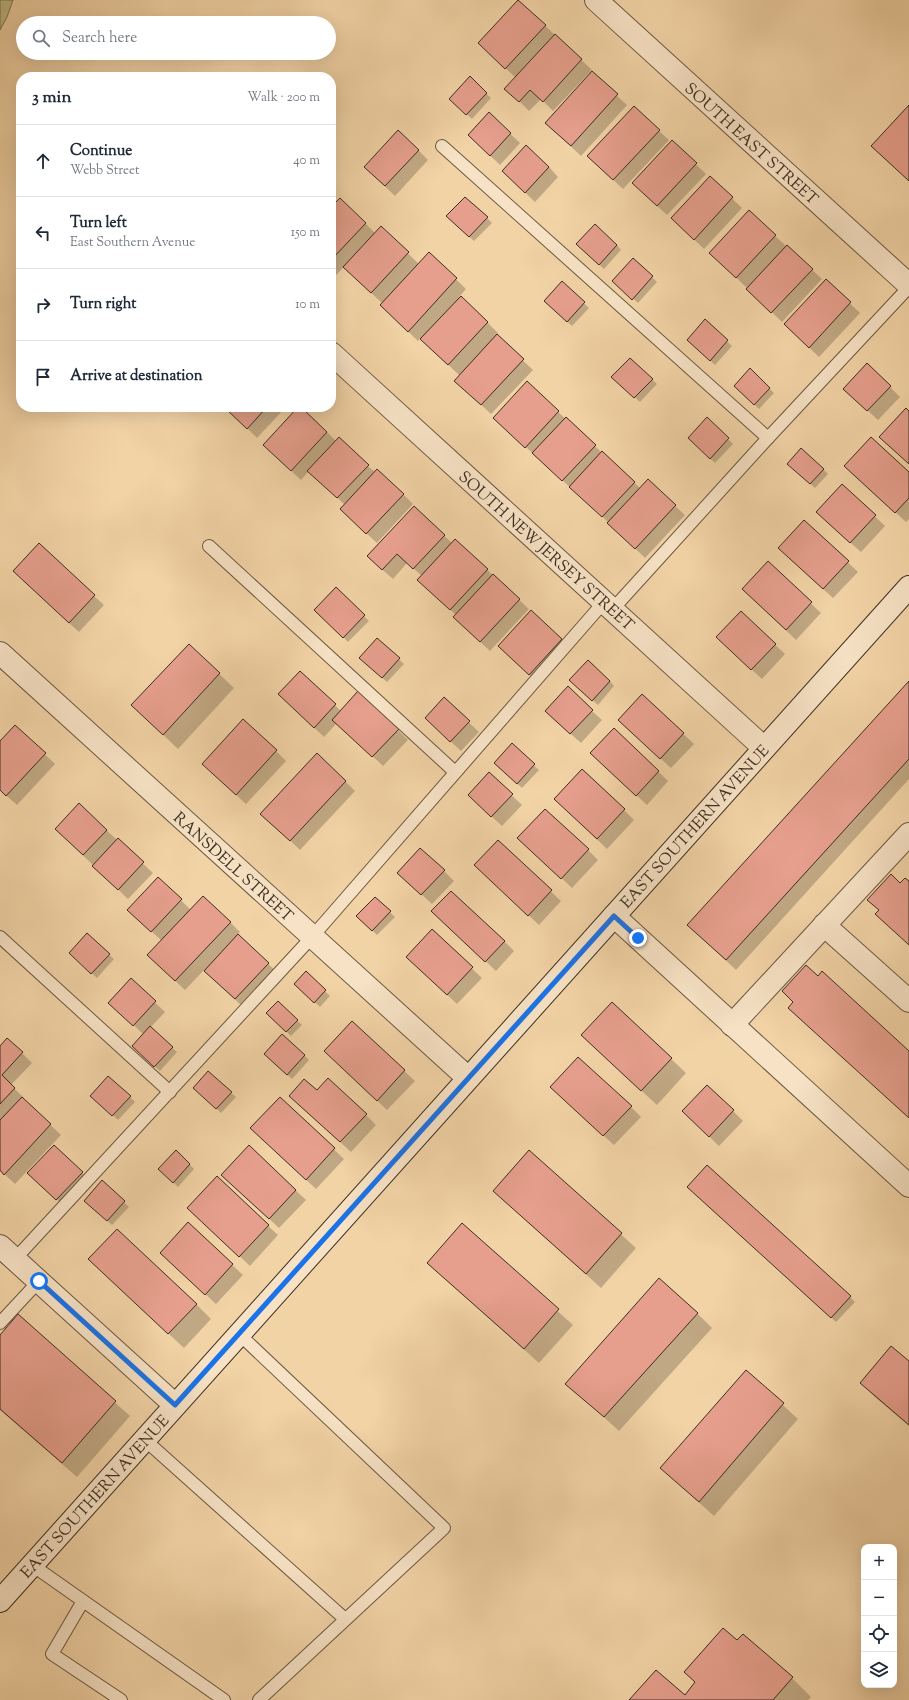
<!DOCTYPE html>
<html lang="en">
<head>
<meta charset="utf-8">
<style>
	body { margin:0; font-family:"Sorts Mill Goudy",serif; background:#f2f2f3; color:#1f2937 }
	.controls { position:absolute; right:12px; bottom:12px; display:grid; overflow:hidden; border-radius:8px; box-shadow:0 4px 16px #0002 }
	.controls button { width:36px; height:36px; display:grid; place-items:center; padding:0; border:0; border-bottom:1px solid #e0e1e3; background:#fff; color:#1f2937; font:20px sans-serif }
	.stop { position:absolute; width:12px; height:12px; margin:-9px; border:3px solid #1a73e8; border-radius:50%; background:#fff }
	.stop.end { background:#1a73e8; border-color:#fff; box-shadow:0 1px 4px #0008 }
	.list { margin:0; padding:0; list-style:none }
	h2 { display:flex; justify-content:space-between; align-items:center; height:52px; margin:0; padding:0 16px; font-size:17px }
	h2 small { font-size:13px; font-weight:400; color:#747a83 }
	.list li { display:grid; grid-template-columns:26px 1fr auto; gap:12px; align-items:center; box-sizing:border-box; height:72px; padding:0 16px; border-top:1px solid #e0e1e3 }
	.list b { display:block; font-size:15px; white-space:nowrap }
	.list p { margin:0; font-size:13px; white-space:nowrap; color:#747a83 }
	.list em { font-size:13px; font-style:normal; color:#747a83 }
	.icon { flex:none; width:22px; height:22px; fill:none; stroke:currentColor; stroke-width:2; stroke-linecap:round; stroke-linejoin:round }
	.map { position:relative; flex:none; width:909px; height:1700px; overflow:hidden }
	.search { position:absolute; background:#fff; box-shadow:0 4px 16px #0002; left:16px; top:16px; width:320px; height:44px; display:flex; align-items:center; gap:10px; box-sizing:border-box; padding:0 14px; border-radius:22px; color:#747a83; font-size:15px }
	.panel { position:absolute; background:#fff; box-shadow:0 4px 16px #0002; left:16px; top:72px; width:320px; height:340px; border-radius:16px }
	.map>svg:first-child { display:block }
	.green { fill:#c0bb83; stroke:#7e7552 }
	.shadow { fill:#0003 }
	.building { fill:#e69f8d; stroke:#3c2f21 }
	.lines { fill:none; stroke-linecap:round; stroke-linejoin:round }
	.lane-casing { stroke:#6a5842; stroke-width:14 }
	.street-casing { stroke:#6a5842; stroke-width:24 }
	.secondary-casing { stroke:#3c2f21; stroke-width:24 }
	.lane { stroke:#f7e2c5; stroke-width:12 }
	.street { stroke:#f7e2c5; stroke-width:22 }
	.secondary { stroke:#f7e2c5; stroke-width:22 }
	.route { stroke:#1a73e8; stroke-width:5 }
	.labels { text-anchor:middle; stroke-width:3; stroke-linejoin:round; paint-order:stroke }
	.street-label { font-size:16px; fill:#3c2f21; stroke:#f7e2c5 }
</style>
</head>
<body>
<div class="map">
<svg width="909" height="1700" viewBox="0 0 909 1700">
	<rect width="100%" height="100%" fill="#f2d3a6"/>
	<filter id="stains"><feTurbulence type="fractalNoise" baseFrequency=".005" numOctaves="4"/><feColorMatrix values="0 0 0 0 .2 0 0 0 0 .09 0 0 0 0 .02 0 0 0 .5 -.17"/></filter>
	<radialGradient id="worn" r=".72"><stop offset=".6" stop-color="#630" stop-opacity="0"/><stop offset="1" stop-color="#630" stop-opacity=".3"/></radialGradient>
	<path class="green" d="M0 0H13L7 17 0 30Z"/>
	<g class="shadow">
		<path d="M519 1 592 70 553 111 541 99 529 111 516 98V78L489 53Z"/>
		<path d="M592 73 627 105 581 156 546 123Z"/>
		<path d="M470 78 491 98 472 119 450 99Z"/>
		<path d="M489 113 520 143 500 165 479 145Z"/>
		<path d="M659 131 669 140 623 189 598 166Z"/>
		<path d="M672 142 706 174 667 215 643 193Z"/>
		<path d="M418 150 428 160 395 196 375 177Z"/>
		<path d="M549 167 558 177 535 202 513 181Z"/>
		<path d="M710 177 742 208 704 249 682 228Z"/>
		<path d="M331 209 365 223 376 234 381 228 419 264 429 253 466 289 459 297 488 323 498 333 496 335 533 370 491 414 465 390 460 376 420 338 418 341 391 315 383 304 344 267 336 275 331 270Z"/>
		<path d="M749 212 822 279 782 322 720 262Z"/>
		<path d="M487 218 492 223 474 241 452 221Z"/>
		<path d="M617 245 621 250 604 269 582 249Z"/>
		<path d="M633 259 657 282 638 303 614 281Z"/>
		<path d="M826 281 860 313 819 357 795 334Z"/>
		<path d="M562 283 589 308 572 326 550 306Z"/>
		<path d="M705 321 732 346 715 365 688 340Z"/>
		<path d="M630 359 657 384 640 402 618 382Z"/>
		<path d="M750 370 774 393 759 409 735 386Z"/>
		<path d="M527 383 641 489 675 506 685 515 645 558 574 489 573 490 504 427Z"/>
		<path d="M890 387 900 397 878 420 854 398Z"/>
		<path d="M225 407H286L257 438Z"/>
		<path d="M707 419 733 444 715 463 689 438Z"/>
		<path d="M327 432 336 441 403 494 413 504 377 543 351 519 345 505 309 471 301 480 274 455Z"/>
		<path d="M793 468 823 469 828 474 815 488Z"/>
		<path d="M909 474V519L906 522 856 476Z"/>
		<path d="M842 485 885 526 861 552 827 522Z"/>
		<path d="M414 507 452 543 455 540 529 609 490 651 464 627 456 615 428 589 422 576 407 563 393 579 378 566Z"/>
		<path d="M804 521 858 572 833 598 789 558Z"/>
		<path d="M768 563 821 613 796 640 743 589Z"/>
		<path d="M24 581 94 596 104 605 79 632Z"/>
		<path d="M336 588 369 621 348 642 315 610Z"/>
		<path d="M531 612 571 650 539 684 509 655Z"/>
		<path d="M741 613 785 654 762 679 727 647Z"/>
		<path d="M377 639 404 664 387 682 365 662Z"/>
		<path d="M189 645 234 688 178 749 132 705Z"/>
		<path d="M300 672 341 711 398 730 408 740 383 766 337 723 324 737 289 704Z"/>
		<path d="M610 681 614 686 598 705 576 685Z"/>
		<path d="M909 682V779L736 970 688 925Z"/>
		<path d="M642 695 694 744 671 768 629 730Z"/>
		<path d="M444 699 479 732 461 751 436 728Z"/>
		<path d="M592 711 602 720 581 743 556 721Z"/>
		<path d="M15 726 55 764 17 805 0 790V742Z"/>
		<path d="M614 729 668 781 647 805 602 763Z"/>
		<path d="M512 745 539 770 522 788 500 768Z"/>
		<path d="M276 751 286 761 246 804 213 774Z"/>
		<path d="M489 774 522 805 502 826 479 805Z"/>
		<path d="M345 781 355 791 300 850 272 823Z"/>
		<path d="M555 799 624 810 634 820 607 849Z"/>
		<path d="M79 805 153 873 128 899 66 839Z"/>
		<path d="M498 842 561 901 539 925 486 875Z"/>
		<path d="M529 848 588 850 598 860 572 888Z"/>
		<path d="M444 871 454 881 432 904 408 882Z"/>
		<path d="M158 878 191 910 230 922 240 932 237 935 278 973 245 1009 204 970 185 990 158 965 162 941 138 919Z"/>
		<path d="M375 898 395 917 377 935 358 916Z"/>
		<path d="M443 921 504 941 514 951 496 971Z"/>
		<path d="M432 931 482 978 457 1004 417 967Z"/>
		<path d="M109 955 114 959 97 978 75 958Z"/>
		<path d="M306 973 330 996 320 1007 295 984Z"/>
		<path d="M131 980 165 1012 150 1028 177 1052 160 1071 138 1051 144 1035 120 1012Z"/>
		<path d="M278 1003 302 1025 291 1036 267 1013Z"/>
		<path d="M612 1003 686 1073 657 1105 597 1050Z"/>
		<path d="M352 1022 415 1081 387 1110 335 1061Z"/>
		<path d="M8 1039 32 1063 11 1085 24 1098 23 1099 61 1135 15 1184 0 1170V1047Z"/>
		<path d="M304 1055 309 1060 292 1079 270 1059Z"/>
		<path d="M195 1088 231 1093 236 1097 221 1113Z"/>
		<path d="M317 1092 366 1115 376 1125 351 1152 301 1106Z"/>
		<path d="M130 1097 135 1102 118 1120 96 1100Z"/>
		<path d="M561 1097 631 1107 641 1117 614 1145Z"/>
		<path d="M280 1098 344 1159 316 1189 262 1138Z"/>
		<path d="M733 1111 743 1121 719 1146 693 1121Z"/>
		<path d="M249 1147 306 1200 279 1228 232 1184Z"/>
		<path d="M176 1151 194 1169 178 1187 159 1169Z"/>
		<path d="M529 1151 636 1248 601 1288 494 1191Z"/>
		<path d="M82 1173 92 1183 67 1209 39 1183Z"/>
		<path d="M102 1182 129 1207 112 1225 90 1205Z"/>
		<path d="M693 1192 850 1297 855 1302 836 1322Z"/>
		<path d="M199 1218 268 1226 278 1235 250 1266Z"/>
		<path d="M188 1224 243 1275 216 1304 171 1262Z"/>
		<path d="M462 1225 573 1325 539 1363 443 1277Z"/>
		<path d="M104 1274 196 1304 211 1319 184 1348Z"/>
		<path d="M697 1313 712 1328 619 1431 567 1384Z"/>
		<path d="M18 1316 130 1416 77 1477 0 1410V1336Z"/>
		<path d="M909 1363V1426L876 1398 861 1383Z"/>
		<path d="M746 1371 798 1419 714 1516 661 1468Z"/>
		<path d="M737 1642 792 1678 811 1697 808 1700H630L685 1696 696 1683Z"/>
	</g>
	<g class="building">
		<path d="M518 0 546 25 505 69 478 43Z"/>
		<path d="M555 34 582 59 543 102 530 90 519 102 504 89Z"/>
		<path d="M592 71 618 94 571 146 545 123Z"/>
		<path d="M470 76 487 93 466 115 449 99Z"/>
		<path d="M909 105V181L871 146Z"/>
		<path d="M634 106 660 130 613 180 587 156Z"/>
		<path d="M489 112 511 133 490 156 468 135Z"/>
		<path d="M398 130 419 150 385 186 364 167Z"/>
		<path d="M672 140 697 163 657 206 632 183Z"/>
		<path d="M526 145 549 167 525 193 502 171Z"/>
		<path d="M710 176 733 197 694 240 671 218Z"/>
		<path d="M465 197 488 217 469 237 446 216Z"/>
		<path d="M340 198 366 223 331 260V207Z"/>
		<path d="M749 210 776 235 736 278 709 253Z"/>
		<path d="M595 224 617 245 599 265 576 244Z"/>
		<path d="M381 226 409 252 371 293 343 267Z"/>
		<path d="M787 245 813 269 771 313 746 289Z"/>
		<path d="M429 252 457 278 408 332 380 305Z"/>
		<path d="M633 258 653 276 632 300 612 281Z"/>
		<path d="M826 279 851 302 809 348 784 324Z"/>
		<path d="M562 281 585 302 567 322 544 301Z"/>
		<path d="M461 296 488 322 448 365 420 339Z"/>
		<path d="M705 319 728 340 710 361 687 340Z"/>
		<path d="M497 334 524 359 481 405 454 381Z"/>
		<path d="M630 358 653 379 634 398 611 377Z"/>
		<path d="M867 363 891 386 867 411 843 389Z"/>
		<path d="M750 368 770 388 754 405 734 386Z"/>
		<path d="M527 381 559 411 525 448 493 418Z"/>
		<path d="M224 407H267L247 429Z"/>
		<path d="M298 407H301L327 432 291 471 263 445Z"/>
		<path d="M906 408 909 411V464L879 437Z"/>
		<path d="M566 417 596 445 562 481 532 453Z"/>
		<path d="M707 417 729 438 710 459 688 438Z"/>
		<path d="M339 437 369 465 337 498 307 471Z"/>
		<path d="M871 437 909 472V498L895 513 844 466Z"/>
		<path d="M801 448 824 469 810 484 787 464Z"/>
		<path d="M602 451 635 482 602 517 569 487Z"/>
		<path d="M377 469 404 494 366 534 340 509Z"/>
		<path d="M648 479 676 505 635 549 607 523Z"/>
		<path d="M842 484 876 515 850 543 816 512Z"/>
		<path d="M414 506 445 535 413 569 397 554 382 570 367 556Z"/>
		<path d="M804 520 849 561 823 589 778 548Z"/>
		<path d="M455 539 488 569 450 610 417 580Z"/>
		<path d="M39 543 95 595 69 623 13 571Z"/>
		<path d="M768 561 812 602 786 630 742 589Z"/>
		<path d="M493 574 520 599 480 642 453 617Z"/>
		<path d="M336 587 365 615 343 638 314 610Z"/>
		<path d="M531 610 562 639 529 675 498 646Z"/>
		<path d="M741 611 776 644 751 670 716 637Z"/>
		<path d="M377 638 400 658 382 678 359 658Z"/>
		<path d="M189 644 220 673 163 735 131 705Z"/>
		<path d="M588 660 610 681 592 701 569 680Z"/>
		<path d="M300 671 336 704 314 728 278 694Z"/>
		<path d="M909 681V759L726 960 687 925Z"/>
		<path d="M568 686 593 710 570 734 545 711Z"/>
		<path d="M358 691 399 729 372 757 332 720Z"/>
		<path d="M642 694 684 733 660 759 618 720Z"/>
		<path d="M444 697 470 721 450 742 425 718Z"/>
		<path d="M243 719 277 750 236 795 202 764Z"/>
		<path d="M15 725 46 753 6 796 0 790V741Z"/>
		<path d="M614 728 659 771 636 796 590 753Z"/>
		<path d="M512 743 535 764 517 784 494 763Z"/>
		<path d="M317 753 346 781 290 841 260 814Z"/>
		<path d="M582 769 625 809 597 839 554 799Z"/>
		<path d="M489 772 513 794 491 817 468 795Z"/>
		<path d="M79 803 107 830 83 855 55 829Z"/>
		<path d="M545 809 589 849 561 879 517 838Z"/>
		<path d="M118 838 144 862 118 890 92 866Z"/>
		<path d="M498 840 552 890 528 916 474 865Z"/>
		<path d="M420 848 445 870 421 895 397 873Z"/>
		<path d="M891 874 900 883 905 878 909 881V945L875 914 879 910 867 900Z"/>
		<path d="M158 877 182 899 151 932 127 910Z"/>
		<path d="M451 891 505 941 485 962 431 911Z"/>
		<path d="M203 896 231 922 175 981 147 955Z"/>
		<path d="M375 897 391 911 372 931 356 916Z"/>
		<path d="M432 929 473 967 447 995 406 957Z"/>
		<path d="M87 933 110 954 91 974 69 953Z"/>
		<path d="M238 934 269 963 235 999 204 971Z"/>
		<path d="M806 965 818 976 822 971 909 1051V1118L788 1008 793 1002 782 991Z"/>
		<path d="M306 971 326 990 314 1003 294 984Z"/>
		<path d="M131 978 156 1001 133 1026 108 1003Z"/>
		<path d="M278 1001 298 1020 286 1032 266 1013Z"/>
		<path d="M612 1002 672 1058 641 1091 581 1035Z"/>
		<path d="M352 1021 405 1070 377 1101 324 1051Z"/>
		<path d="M150 1026 173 1047 154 1067 132 1046Z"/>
		<path d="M282 1034 305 1055 287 1075 264 1054Z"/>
		<path d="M7 1038 23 1052 2 1075 15 1088 0 1104V1046Z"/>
		<path d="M578 1057 632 1106 603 1136 550 1087Z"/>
		<path d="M208 1071 232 1092 216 1109 193 1088Z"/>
		<path d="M108 1076 131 1096 112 1116 90 1096Z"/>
		<path d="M328 1078 367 1114 340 1142 289 1096 304 1079 317 1090Z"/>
		<path d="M707 1085 734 1110 709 1137 682 1111Z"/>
		<path d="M22 1097 51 1124 4 1175 0 1170V1120Z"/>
		<path d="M280 1097 335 1148 306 1180 250 1128Z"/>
		<path d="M54 1145 83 1172 56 1200 27 1173Z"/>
		<path d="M249 1145 296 1190 269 1219 221 1175Z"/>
		<path d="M176 1150 190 1164 173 1183 158 1169Z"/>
		<path d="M529 1150 622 1233 586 1274 493 1191Z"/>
		<path d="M707 1165 851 1296 831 1318 687 1187Z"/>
		<path d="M217 1176 269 1225 239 1257 187 1208Z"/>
		<path d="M102 1180 125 1201 107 1221 84 1201Z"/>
		<path d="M188 1222 233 1264 205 1295 160 1253Z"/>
		<path d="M462 1223 559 1309 524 1349 427 1263Z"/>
		<path d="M117 1229 197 1304 168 1334 88 1259Z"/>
		<path d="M659 1278 698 1313 604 1417 565 1384Z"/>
		<path d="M18 1314 116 1401 62 1463 0 1409V1335Z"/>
		<path d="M891 1346 909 1361V1425L860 1383Z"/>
		<path d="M746 1370 784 1403 699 1502 660 1468Z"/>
		<path d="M723 1628 737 1640 743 1634 793 1677 773 1700H629L656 1670 685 1695 695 1682 684 1672Z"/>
	</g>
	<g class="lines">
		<defs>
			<g id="lane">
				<path d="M442 146 768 438"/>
				<path d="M209 546 455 772"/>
				<path d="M612 610 768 438 909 287"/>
				<path d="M0 937 170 1092"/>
				<path d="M15 1259 312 937 604 602"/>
				<path d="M0 1323 39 1281"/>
				<path d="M239 1334 444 1528 259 1700"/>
				<path d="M145 1440 345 1619"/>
				<path d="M32 1565 224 1700"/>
				<path d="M83 1601 52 1654 121 1700"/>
			</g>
			<g id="street">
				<path d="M596 0 909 285"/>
				<path d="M331 353 764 748"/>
				<path d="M0 653 468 1078"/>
				<path d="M614 916 909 1186"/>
				<path d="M824 925 909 1001"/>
				<path d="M732 1025 909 834"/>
				<path d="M0 1246 175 1405"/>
			</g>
			<path id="secondary" d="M0 1601 909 587"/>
		</defs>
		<use href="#lane" class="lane-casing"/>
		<use href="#street" class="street-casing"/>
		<use href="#secondary" class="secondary-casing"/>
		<use href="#lane" class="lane"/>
		<use href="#street" class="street"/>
		<use href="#secondary" class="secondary"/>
	</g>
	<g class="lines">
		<path class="route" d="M39 1281 175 1405 614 916 638 938"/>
	</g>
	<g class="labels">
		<g class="street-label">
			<text transform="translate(752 143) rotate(42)" y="6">SOUTH EAST STREET</text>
			<text transform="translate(547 550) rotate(42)" y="6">SOUTH NEW JERSEY STREET</text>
			<text transform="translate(694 826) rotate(-48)" y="6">EAST SOUTHERN AVENUE</text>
			<text transform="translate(234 866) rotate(42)" y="6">RANSDELL STREET</text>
			<text transform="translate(94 1496) rotate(-48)" y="6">EAST SOUTHERN AVENUE</text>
		</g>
	</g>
	<rect width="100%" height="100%" filter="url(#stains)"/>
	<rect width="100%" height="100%" fill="url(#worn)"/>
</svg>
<div class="controls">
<button>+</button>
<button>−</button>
<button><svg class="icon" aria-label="locate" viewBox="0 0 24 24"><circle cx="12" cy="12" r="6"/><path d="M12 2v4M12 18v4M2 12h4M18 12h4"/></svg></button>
<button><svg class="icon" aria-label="layers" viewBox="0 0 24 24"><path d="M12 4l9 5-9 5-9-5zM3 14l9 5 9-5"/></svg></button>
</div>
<div class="stop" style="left:39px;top:1281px"></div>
<div class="stop end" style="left:638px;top:938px"></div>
<div class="search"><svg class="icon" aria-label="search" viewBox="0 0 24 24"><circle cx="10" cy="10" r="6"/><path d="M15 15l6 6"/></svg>Search here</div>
<section class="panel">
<h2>3 min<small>Walk · 200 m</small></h2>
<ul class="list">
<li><svg class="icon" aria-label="ahead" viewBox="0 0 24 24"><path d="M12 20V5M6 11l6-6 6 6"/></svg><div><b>Continue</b><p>Webb Street</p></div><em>40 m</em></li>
<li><svg class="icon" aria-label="left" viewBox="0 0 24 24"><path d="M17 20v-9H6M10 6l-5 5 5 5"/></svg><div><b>Turn left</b><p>East Southern Avenue</p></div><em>150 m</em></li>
<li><svg class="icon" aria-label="right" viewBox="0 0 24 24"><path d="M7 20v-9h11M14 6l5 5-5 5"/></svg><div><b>Turn right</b></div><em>10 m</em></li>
<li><svg class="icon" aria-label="arrive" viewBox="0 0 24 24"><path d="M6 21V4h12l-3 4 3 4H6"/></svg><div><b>Arrive at destination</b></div></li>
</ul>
</section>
</div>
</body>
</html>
